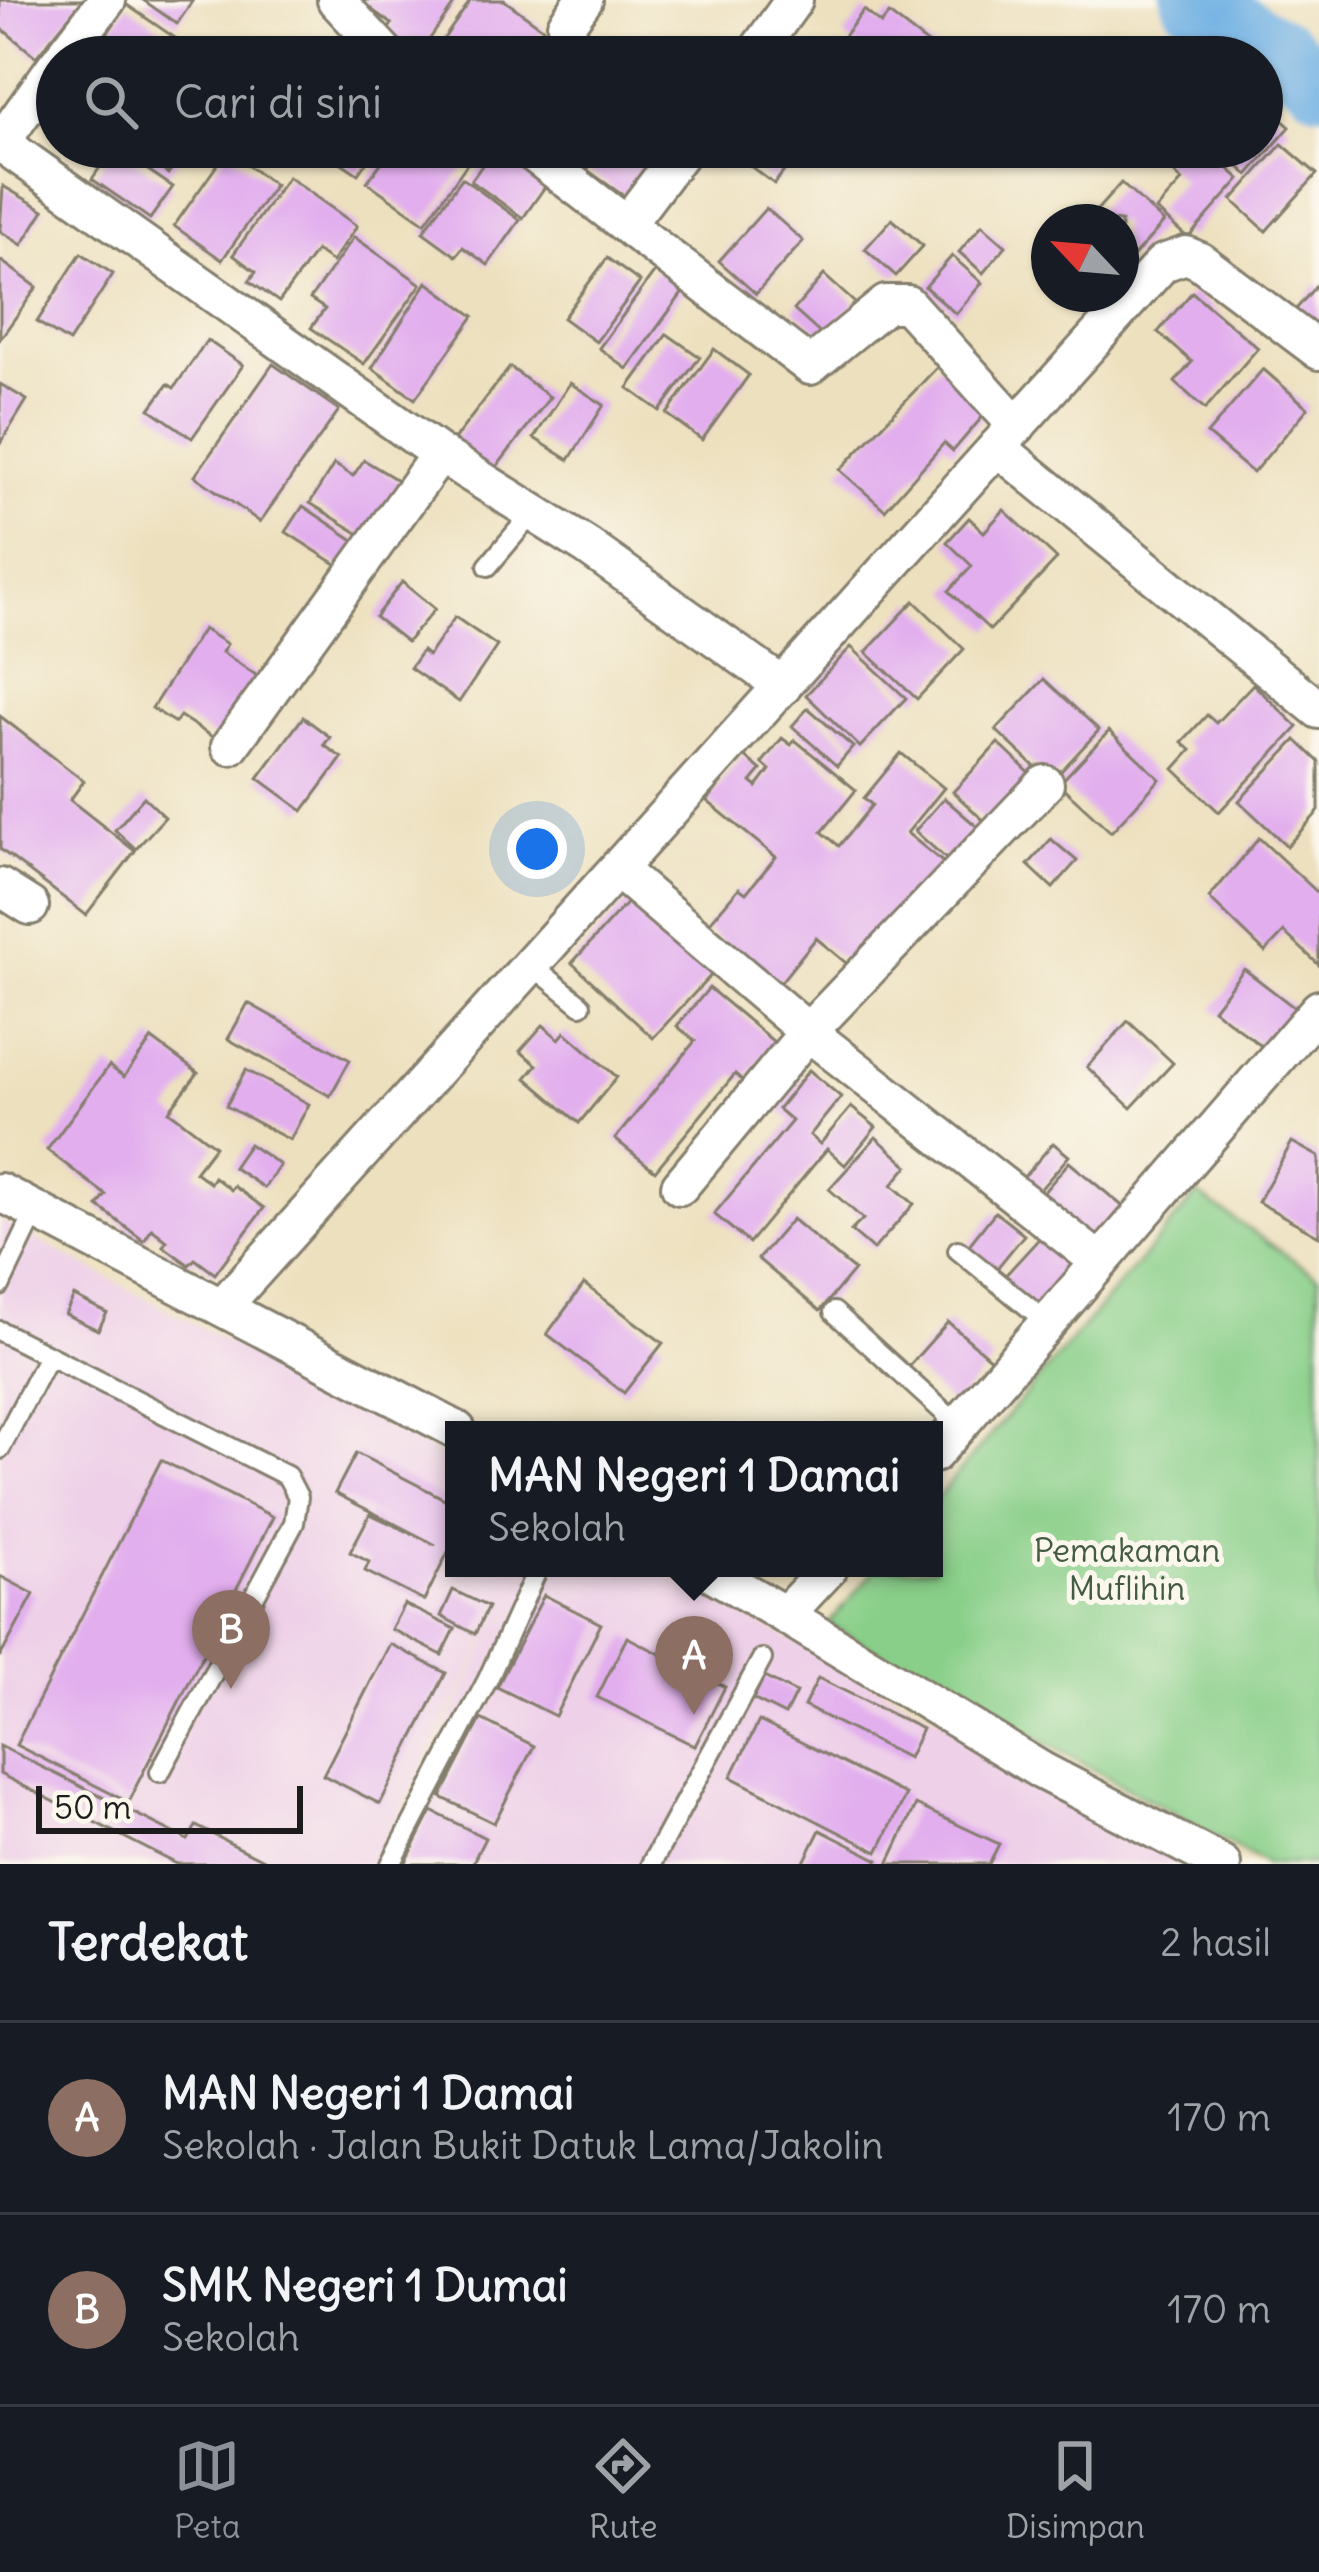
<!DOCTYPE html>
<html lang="id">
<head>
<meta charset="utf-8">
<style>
	body { margin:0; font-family:Delius,sans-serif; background:#242831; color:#f1f3f6 }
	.compass { position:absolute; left:1031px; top:204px; width:108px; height:108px; border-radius:50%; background:#171b24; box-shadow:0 3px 9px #0004; rotate:296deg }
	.scale { position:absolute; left:36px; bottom:30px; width:267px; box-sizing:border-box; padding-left:12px; border:6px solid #1c1c1c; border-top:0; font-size:33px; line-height:42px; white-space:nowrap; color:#1c1c1c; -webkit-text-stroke:9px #fbf7ec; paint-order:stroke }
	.you { position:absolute; left:537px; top:849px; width:42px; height:42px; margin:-30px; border:9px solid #fff; border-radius:50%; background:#1a73e8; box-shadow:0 0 0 18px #1a73e833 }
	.badge { display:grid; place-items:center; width:78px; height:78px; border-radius:50%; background:#8c9099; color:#fff; font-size:39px; font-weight:700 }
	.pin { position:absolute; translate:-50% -99px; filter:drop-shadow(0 3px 6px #0008) }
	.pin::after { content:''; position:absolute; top:63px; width:42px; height:36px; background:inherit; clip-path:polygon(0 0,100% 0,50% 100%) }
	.popup { position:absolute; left:445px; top:1421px; width:498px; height:156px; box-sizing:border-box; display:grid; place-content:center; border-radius:0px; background:#171b24; filter:drop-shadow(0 3px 9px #0005); font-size:39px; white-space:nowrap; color:#9ea1a6 }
	.popup b { font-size:45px; color:#f1f3f6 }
	.popup::after { content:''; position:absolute; left:50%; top:100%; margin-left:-24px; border:24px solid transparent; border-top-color:#171b24 }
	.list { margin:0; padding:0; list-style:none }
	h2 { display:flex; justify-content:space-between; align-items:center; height:156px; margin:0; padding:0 48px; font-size:51px }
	h2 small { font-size:39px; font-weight:400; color:#9ea1a6 }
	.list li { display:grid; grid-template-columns:78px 1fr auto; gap:36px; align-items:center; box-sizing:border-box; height:192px; padding:0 48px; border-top:3px solid #363941 }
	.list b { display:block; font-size:45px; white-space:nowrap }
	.list p { margin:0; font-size:39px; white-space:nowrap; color:#9ea1a6 }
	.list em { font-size:39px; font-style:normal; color:#9ea1a6 }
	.icon { flex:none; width:66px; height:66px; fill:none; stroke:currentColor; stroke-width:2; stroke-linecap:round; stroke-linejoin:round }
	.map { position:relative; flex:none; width:1319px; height:1864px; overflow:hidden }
	.search { position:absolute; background:#171b24; box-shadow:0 3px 9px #0004; left:36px; right:36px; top:36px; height:132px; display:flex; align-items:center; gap:30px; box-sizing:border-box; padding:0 42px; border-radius:66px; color:#9ea1a6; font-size:45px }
	.sheet { height:540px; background:#171b24 }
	nav { display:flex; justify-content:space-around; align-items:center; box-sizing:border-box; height:168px; border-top:3px solid #363941; background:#171b24; font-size:33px; color:#9ea1a6 }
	nav a { display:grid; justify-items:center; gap:6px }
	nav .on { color:#8c9099 }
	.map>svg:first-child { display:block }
	.built { fill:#eed0e8 }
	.green { fill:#89cf89; stroke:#527652; stroke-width:3 }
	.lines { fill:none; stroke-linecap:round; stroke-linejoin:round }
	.river { stroke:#6fb0e3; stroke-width:63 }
	.building { fill:#e2aeee }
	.service-casing { stroke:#847e6d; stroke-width:24 }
	.minor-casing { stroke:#847e6d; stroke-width:42 }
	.service { stroke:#fff; stroke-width:18 }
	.minor { stroke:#fff; stroke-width:36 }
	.labels { text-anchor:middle; stroke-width:10; stroke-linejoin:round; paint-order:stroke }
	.park-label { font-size:33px; fill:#425b42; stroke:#fbf7ec }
</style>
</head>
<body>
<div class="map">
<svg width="1319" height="1864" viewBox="0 0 1319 1864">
	<rect width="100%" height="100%" fill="#fbf7ec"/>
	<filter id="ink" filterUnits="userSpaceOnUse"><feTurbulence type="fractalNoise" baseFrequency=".00833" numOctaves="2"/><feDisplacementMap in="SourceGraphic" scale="24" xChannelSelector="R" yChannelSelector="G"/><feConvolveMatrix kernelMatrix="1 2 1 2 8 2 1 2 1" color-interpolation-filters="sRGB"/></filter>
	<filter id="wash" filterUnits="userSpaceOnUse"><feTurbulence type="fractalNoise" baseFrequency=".004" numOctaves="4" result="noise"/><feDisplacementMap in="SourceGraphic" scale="48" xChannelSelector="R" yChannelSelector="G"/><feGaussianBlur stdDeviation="2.7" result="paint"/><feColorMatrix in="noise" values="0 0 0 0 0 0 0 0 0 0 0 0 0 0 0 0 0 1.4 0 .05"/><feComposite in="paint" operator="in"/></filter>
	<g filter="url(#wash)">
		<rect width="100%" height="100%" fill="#ede0be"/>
		<path class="built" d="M0 1220 454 1463V1568H653L1195 1852 1189 1864H381L505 1603 374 1864H0Z"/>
		<path class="green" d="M1197 1194 1319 1277V1864H1266L828 1624 876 1568H934V1501Z"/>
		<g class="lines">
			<path class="river" d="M1193 0 1283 51 1319 83"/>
		</g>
		<g id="blocks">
			<g class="building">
				<path d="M0 0H83L36 57 0 27Z"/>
				<path d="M143 0H193L177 24Z"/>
				<path d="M358 0H457L417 57 383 37 392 24Z"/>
				<path d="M471 0H504L544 29 524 57H431Z"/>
				<path d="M127 5 187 46 179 57H91Z"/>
				<path d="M864 10 881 24 889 14 945 57H856L861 50 844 36Z"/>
				<path d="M1262 102 1290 127 1248 175 1216 147H1262Z"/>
				<path d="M1282 144 1317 174 1266 231 1232 200Z"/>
				<path d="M114 147 173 187 150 219 92 179Z"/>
				<path d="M130 147H187L168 174Z"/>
				<path d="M344 147H377L358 174 336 159Z"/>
				<path d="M393 147H464L474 154 425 223 367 182Z"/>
				<path d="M495 147 549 181 523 218 471 181Z"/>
				<path d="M603 147H665L628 199 587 170Z"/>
				<path d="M725 147H803L774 184Z"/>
				<path d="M1150 147H1204L1240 179 1188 238 1156 210 1182 181Z"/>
				<path d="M227 151 275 185 222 260 174 226Z"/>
				<path d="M288 177 357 226 332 262 316 251 279 302 249 281 256 272 233 255Z"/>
				<path d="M462 178 520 220 488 265 463 247 456 256 423 232Z"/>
				<path d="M1121 183 1164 222 1132 258 1121 248V222L1089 219Z"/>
				<path d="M3 186 44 210 22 245 0 231Z"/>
				<path d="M766 208 803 241 756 294 719 261Z"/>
				<path d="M892 219 923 246 896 276 865 249Z"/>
				<path d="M982 225 1006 246 983 273 959 252Z"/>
				<path d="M354 237 421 284 364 364 311 328 325 309 310 299Z"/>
				<path d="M81 253 113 274 69 342 37 322Z"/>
				<path d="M952 256 982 283 956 314 925 287Z"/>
				<path d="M607 258 640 282 596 342 563 318Z"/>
				<path d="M0 260 37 287 0 339Z"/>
				<path d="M661 263 689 284 627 369 599 348Z"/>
				<path d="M824 275 855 303 824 337 794 310Z"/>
				<path d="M427 282 474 316 415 399 372 368Z"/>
				<path d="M1319 282V336L1292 314Z"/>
				<path d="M1192 292 1258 348 1205 409 1175 382 1192 362 1158 332Z"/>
				<path d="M667 334 700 357 660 411 628 388Z"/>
				<path d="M207 340 243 365 192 438 150 409 168 384 174 388Z"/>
				<path d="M714 349 749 375 702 440 667 414Z"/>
				<path d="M941 363 991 407 953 451 944 443 885 510 840 470Z"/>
				<path d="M273 364 339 410 260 522 195 476Z"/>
				<path d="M510 367 550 397 489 477 449 446Z"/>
				<path d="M1263 369 1308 408 1253 473 1207 434Z"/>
				<path d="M570 383 604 405 569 460 534 438Z"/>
				<path d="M0 384 27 400 0 444Z"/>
				<path d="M364 460 404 484 369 540 310 503 334 464 353 476Z"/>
				<path d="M303 506 361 545 345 570 286 532Z"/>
				<path d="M1004 510 1057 559 990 630 949 591 972 566 947 542 969 518 984 532Z"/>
				<path d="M402 582 435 609 407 642 375 617Z"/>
				<path d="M914 601 964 649 917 699 866 652Z"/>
				<path d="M455 617 497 646 459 702 410 668 422 651 428 656Z"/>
				<path d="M203 629 227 644 222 652 259 677 217 740 180 716 175 723 152 708Z"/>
				<path d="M851 647 906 698 860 747 806 695Z"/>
				<path d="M1044 679 1099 730 1051 782 996 730Z"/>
				<path d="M1253 684 1298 727 1219 812 1174 769 1191 750 1182 742 1207 715 1216 723Z"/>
				<path d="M808 708 853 747 837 766 792 726Z"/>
				<path d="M0 716 84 781 70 800 135 851 86 915 0 849Z"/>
				<path d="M303 717 330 737 324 745 342 758 303 811 258 778Z"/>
				<path d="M1109 731 1160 779 1111 832 1059 784Z"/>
				<path d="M782 738 791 745 795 740 856 790 822 832 839 846 872 805 864 798 901 753 944 788 907 833 950 868 906 922 896 914 852 968 816 938 777 987 705 928 739 888 746 893 776 857 707 801 743 755 761 770 751 782 757 787 770 770 762 763Z"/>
				<path d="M1296 740 1319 762V811L1287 846 1239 801Z"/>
				<path d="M998 743 1042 785 997 833 953 792Z"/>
				<path d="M144 797 165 817 136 849 115 830Z"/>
				<path d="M944 798 981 830 952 864 915 831Z"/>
				<path d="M1259 838 1319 894V965L1284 932 1265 952 1209 898Z"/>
				<path d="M1051 839 1077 861 1053 888 1028 865Z"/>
				<path d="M632 897 714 972 653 1038 572 963Z"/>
				<path d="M1244 969 1300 1012 1269 1052 1213 1009Z"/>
				<path d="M709 988 774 1042 743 1081 735 1074 655 1171 615 1139 695 1041 677 1026Z"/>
				<path d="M248 1003 350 1060 330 1096 228 1039Z"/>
				<path d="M1128 1021 1173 1063 1131 1108 1087 1067Z"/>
				<path d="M543 1025 559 1039 565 1032 617 1077 579 1123 526 1078 537 1065 520 1051Z"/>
				<path d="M152 1039 198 1073 169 1111 215 1146 195 1172 210 1183 214 1177 231 1190 234 1186 264 1208 215 1274 195 1259 189 1265 163 1246 167 1241 152 1229 144 1241 98 1206 106 1195 47 1150 109 1066 124 1077Z"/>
				<path d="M246 1070 309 1104 290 1140 226 1106Z"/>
				<path d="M809 1070 841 1097 810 1135 820 1144 851 1107 876 1127 845 1165 827 1149 749 1243 714 1214 792 1121 778 1109Z"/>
				<path d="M876 1137 908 1166 892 1185 914 1204 873 1250 851 1231 863 1219 829 1189Z"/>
				<path d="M1292 1142 1319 1157V1236L1258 1202Z"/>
				<path d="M1053 1143 1069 1156 1032 1199 1016 1186Z"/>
				<path d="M249 1144 280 1165 264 1188 233 1167Z"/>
				<path d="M1069 1162 1126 1209 1094 1247 1037 1200Z"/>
				<path d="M995 1212 1024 1235 993 1273 965 1250Z"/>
				<path d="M792 1219 854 1270 820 1311 758 1259Z"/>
				<path d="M1046 1231 1081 1263 1037 1311 1002 1279Z"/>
				<path d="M584 1284 663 1343 624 1393 547 1334Z"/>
				<path d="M74 1296 107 1313 98 1330 65 1314Z"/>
				<path d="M948 1322 993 1361 953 1406 909 1366Z"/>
				<path d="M356 1453 454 1504V1555L448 1552 424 1601 365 1571 369 1562 350 1552 370 1514 436 1545 335 1493Z"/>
				<path d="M161 1460 273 1517 128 1802 16 1745Z"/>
				<path d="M0 1576 34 1594 0 1657Z"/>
				<path d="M453 1590 488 1607 475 1634 441 1616Z"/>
				<path d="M544 1595 601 1624 555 1716 497 1687Z"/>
				<path d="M404 1604 455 1629 442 1655 391 1629Z"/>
				<path d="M627 1637 725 1687 695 1746 597 1697Z"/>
				<path d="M390 1644 446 1673 380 1804 323 1775Z"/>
				<path d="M764 1677 796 1693 785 1715 753 1699Z"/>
				<path d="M818 1678 922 1729 908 1758 804 1706Z"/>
				<path d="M481 1719 534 1746 494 1823 441 1797Z"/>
				<path d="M759 1721 906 1795 878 1852 731 1777Z"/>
				<path d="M0 1746 188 1840 196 1826 271 1864H177L0 1774Z"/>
				<path d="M916 1805 999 1844 989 1864H888Z"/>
				<path d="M432 1811 485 1838 472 1864H405Z"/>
				<path d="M820 1830 879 1860 876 1864H803Z"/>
			</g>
		</g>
	</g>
	<g filter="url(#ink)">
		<use href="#blocks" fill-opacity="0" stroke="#847e6d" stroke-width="3"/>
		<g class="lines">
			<defs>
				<g id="service">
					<path d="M488 566 530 516"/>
					<path d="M532 965 581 1005"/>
					<path d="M958 1250 1048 1323"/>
					<path d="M0 1286 36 1211"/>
					<path d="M834 1312 959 1426"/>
					<path d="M0 1331 287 1476 298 1497 294 1523 160 1772"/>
					<path d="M0 1449 48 1356"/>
					<path d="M391 1864 488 1679 538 1568"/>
					<path d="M651 1864 762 1659"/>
				</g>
				<g id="minor">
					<path d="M336 0 389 57"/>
					<path d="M566 25 584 0"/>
					<path d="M63 57 107 0"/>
					<path d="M753 57 794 0"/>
					<path d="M1 143 440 454 588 547 783 686"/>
					<path d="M0 144 57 64"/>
					<path d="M525 147 810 366 886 304H907L1017 426"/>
					<path d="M629 221 685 147"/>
					<path d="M997 447 1319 710"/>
					<path d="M230 746 440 454"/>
					<path d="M618 870 808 1032 1100 1262"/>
					<path d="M0 887 30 906"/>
					<path d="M680 1186 808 1032 1045 784"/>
					<path d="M0 1192 457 1430"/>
					<path d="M224 1305 1163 263 1186 255 1200 261 1319 351"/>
					<path d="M934 1454 1319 1009"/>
					<path d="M704 1568 785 1615 829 1568"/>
					<path d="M785 1615 1042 1771 1222 1864"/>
				</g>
			</defs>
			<use href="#service" class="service-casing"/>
			<use href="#minor" class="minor-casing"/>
			<use href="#service" class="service"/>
			<use href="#minor" class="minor"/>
		</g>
	</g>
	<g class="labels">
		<g class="park-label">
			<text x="1127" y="1562">Pemakaman<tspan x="1127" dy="38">Muflihin</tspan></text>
		</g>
	</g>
</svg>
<svg class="compass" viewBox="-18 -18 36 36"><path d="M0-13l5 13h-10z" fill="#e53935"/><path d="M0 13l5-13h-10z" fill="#9ea1a6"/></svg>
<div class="scale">50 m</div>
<div class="you"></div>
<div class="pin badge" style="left:694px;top:1715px;background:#8d6e63">A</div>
<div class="popup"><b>MAN Negeri 1 Damai</b>Sekolah</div>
<div class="pin badge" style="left:231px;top:1689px;background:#8d6e63">B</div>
<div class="search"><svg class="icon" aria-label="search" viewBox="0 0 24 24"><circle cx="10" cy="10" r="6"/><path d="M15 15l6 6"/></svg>Cari di sini</div>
</div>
<section class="sheet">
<h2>Terdekat<small>2 hasil</small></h2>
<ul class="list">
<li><span class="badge" style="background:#8d6e63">A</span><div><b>MAN Negeri 1 Damai</b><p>Sekolah · Jalan Bukit Datuk Lama/Jakolin</p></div><em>170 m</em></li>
<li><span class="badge" style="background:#8d6e63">B</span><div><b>SMK Negeri 1 Dumai</b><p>Sekolah</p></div><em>170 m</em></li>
</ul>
</section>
<nav>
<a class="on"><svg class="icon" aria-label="map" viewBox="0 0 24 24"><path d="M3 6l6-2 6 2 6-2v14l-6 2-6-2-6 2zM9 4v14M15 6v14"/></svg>Peta</a>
<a><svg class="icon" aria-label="directions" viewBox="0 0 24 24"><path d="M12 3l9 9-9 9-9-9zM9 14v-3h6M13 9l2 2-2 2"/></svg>Rute</a>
<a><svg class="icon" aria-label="saved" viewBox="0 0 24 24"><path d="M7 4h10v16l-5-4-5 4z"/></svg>Disimpan</a>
</nav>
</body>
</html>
